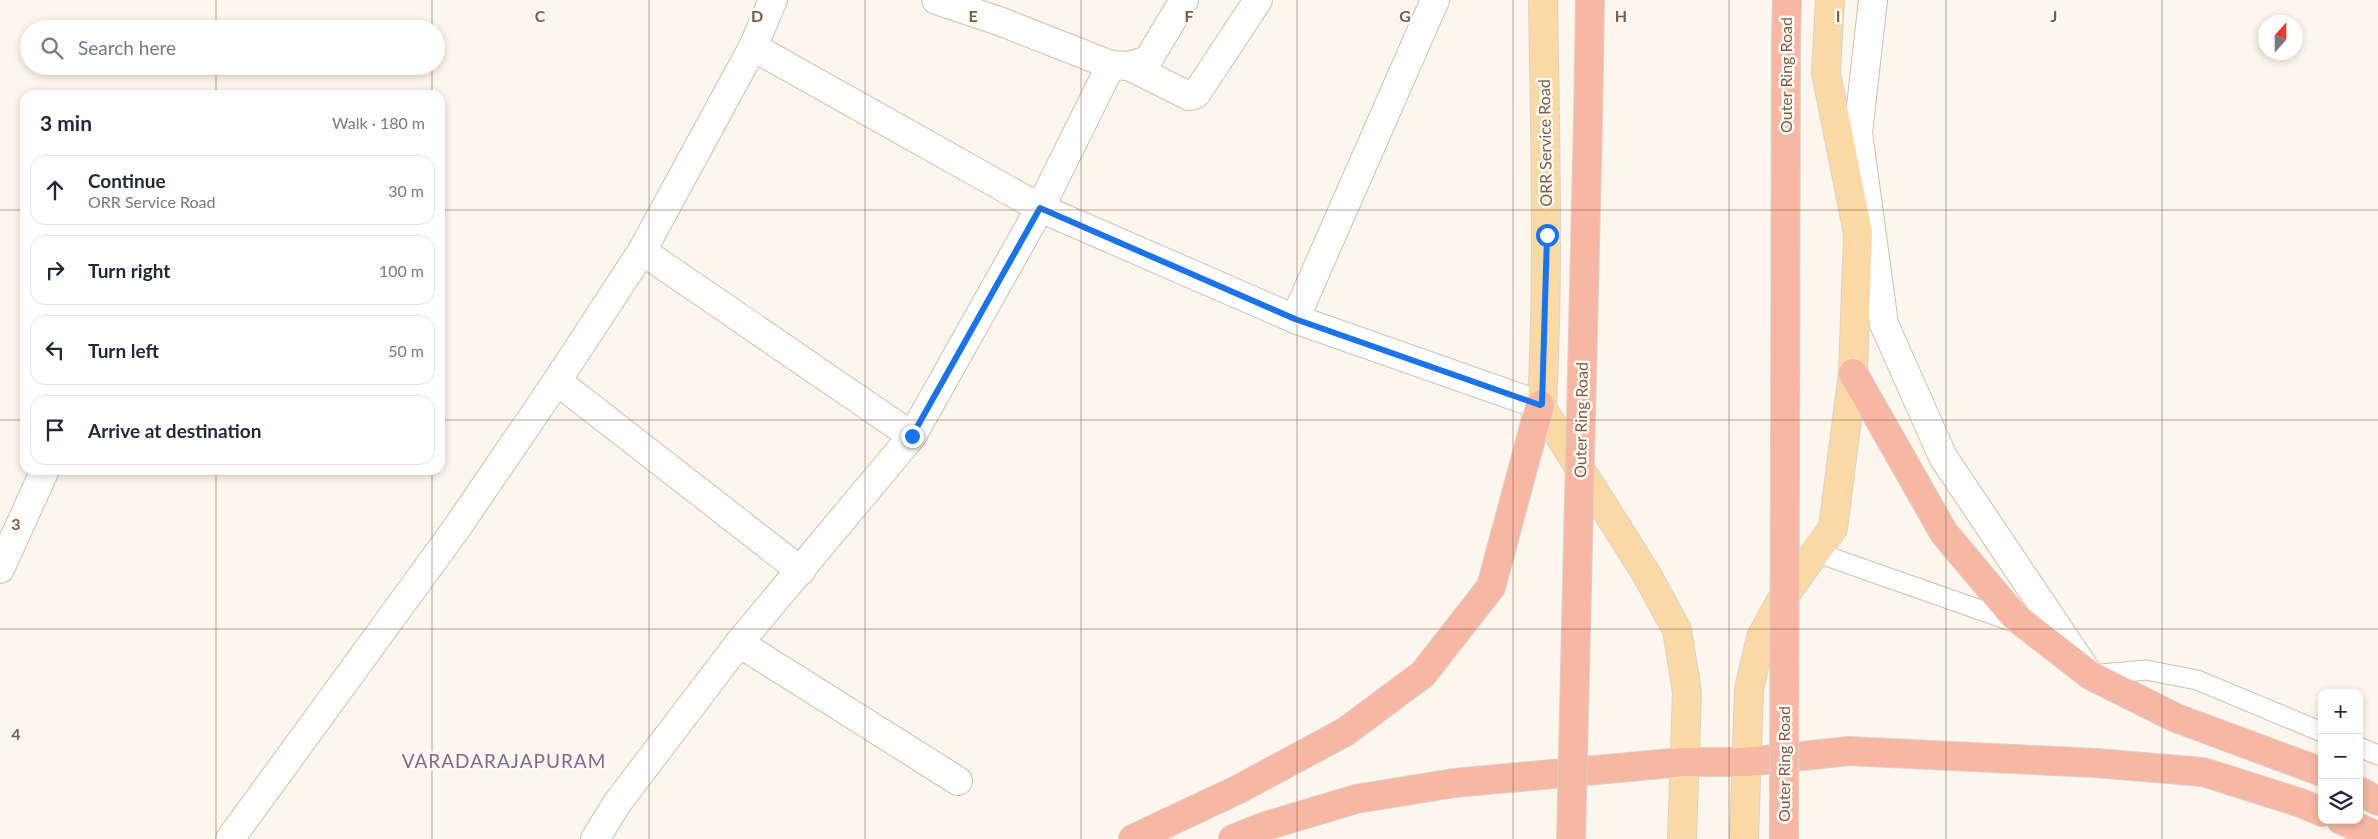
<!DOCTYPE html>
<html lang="en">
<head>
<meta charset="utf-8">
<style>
	body { margin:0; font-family:Lato,sans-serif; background:#f6f6f7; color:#1f2937 }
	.controls { position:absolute; right:15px; bottom:15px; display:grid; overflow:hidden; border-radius:10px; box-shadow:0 2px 8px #0003 }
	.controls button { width:45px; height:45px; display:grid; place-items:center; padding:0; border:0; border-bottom:1px solid #e0e1e3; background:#fff; color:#1f2937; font:25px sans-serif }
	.compass { position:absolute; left:2258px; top:15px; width:45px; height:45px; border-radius:50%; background:#fff; box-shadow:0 2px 8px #0003; rotate:21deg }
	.stop { position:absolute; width:15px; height:15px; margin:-11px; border:4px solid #1a73e8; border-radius:50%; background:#fff }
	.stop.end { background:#1a73e8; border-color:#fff; box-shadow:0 1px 5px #0008 }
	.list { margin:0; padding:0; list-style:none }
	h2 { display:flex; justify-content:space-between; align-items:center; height:65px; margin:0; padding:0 20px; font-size:21px }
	h2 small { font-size:16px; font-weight:400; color:#747a83 }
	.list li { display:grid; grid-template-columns:32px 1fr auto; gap:15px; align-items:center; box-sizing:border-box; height:70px; margin:0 10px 10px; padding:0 10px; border:1px solid #e0e1e3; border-radius:15px }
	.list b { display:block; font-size:19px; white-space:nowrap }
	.list p { margin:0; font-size:16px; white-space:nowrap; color:#747a83 }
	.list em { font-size:16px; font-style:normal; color:#747a83 }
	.icon { flex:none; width:28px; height:28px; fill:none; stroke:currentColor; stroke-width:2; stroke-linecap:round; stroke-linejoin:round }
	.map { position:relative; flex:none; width:2378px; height:839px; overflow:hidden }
	.search { position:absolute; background:#fff; box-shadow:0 2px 8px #0003; left:20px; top:20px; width:425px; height:55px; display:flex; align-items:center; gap:12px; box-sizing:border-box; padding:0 18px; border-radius:28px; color:#747a83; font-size:19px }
	.panel { position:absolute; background:#fff; box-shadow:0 2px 8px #0003; left:20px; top:90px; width:425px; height:385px; border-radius:15px }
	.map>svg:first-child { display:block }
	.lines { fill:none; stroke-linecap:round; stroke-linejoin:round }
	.lane-casing { stroke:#d1beb0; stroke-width:21 }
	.street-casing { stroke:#d1beb0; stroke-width:30 }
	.primary-casing { stroke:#dad1cd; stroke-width:30 }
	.highway-casing { stroke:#dad1cd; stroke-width:30 }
	.lane { stroke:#fff; stroke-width:19 }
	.street { stroke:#fff; stroke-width:28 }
	.primary { stroke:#fbd9a5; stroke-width:28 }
	.highway { stroke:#f7b7a3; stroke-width:28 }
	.highway-bridge-casing { stroke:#dad1cd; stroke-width:30; stroke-linecap:butt }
	.highway-bridge { stroke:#f7b7a3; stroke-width:28 }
	.route { stroke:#1a73e8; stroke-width:6 }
	.grid { fill:none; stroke:#7a5c4d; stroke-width:1; stroke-opacity:0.55 }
	.labels { text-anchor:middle; stroke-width:5; stroke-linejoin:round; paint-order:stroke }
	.street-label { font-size:16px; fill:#7a5c4d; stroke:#fffaf3 }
	.quarter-label { font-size:19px; letter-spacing:1px; fill:#846695; stroke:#fffaf3 }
	.grid-label { font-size:16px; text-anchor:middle; font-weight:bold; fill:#7a5c4d; stroke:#fffaf3; stroke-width:5; stroke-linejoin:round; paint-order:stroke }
</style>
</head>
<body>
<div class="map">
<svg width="2378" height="839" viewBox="0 0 2378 839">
	<rect width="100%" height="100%" fill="#fdf6ec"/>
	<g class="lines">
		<defs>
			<g id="lane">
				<path d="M1815 552 2020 624"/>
				<path d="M2090 675 2146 670 2197 680 2322 732"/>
				<path d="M2359 747 2378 755"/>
			</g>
			<g id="street">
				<path d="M936 0 999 21 1111 65 1129 66 1148 60 1184 0"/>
				<path d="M1873 0 1858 133 1884 324 1943 457 2086 670"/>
				<path d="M753 47 1040 208 1295 319 1540 405"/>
				<path d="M1129 66 1189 96 1196 94 1258 0"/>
				<path d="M642 251 912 436"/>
				<path d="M1295 319 1435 0"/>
				<path d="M557 381 801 571"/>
				<path d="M0 569 45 470"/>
				<path d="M739 643 958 781"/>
				<path d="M230 839 456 529 557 381 642 251 753 47 773 0"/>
				<path d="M595 839 618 802 739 643 912 436 1040 208 1111 65"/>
			</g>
			<g id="primary">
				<path d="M1543 0C1545 135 1549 269 1542 404L1540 405 1647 575 1677 630 1687 692 1682 839"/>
				<path d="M1744 839 1749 689 1761 637 1782 599 1833 528 1853 373 1858 233 1826 73 1830 0"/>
			</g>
			<g id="highway">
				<path d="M1786 41 1787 0"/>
				<path d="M1588 120 1590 0"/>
				<path d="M1853 373 1944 533 2013 615 2090 675 2176 718 2322 772"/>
				<path d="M2359 791 2378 801"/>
				<path d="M2341 820 2378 836"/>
				<path d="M1133 839 1239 789 1345 732 1423 674 1491 587 1540 405"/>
				<path d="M1233 839 1266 826 1356 799 1454 783 1683 762H1746L1849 751 2096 763 2203 772 2301 803 2322 812"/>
			</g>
		</defs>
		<use href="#lane" class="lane-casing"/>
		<use href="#street" class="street-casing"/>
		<use href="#primary" class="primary-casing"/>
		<use href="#highway" class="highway-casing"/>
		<use href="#lane" class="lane"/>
		<use href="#street" class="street"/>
		<use href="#primary" class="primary"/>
		<use href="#highway" class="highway"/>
		<defs>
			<g id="highway-bridge">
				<path d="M1571 839 1588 120"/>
				<path d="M1784 839 1786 41"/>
			</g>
		</defs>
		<use href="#highway-bridge" class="highway-bridge-casing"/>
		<use href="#highway-bridge" class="highway-bridge"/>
	</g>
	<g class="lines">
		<path class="route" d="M912 436 1040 208 1295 319 1540 405 1542 404 1547 235"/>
	</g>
	<path class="grid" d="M216 0V29M432 0V29M649 0V839M865 0V839M1081 0V839M1297 0V839M1513 0V839M1729 0V839M1946 0V839M2162 0V839M216 66V95M432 66V95M0 210H25M440 210H2378M0 420H25M440 420H2378M216 470V839M432 470V839M0 629H2378"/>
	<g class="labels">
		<g class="street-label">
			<text transform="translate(1786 75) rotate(-90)" y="6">Outer Ring Road</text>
			<text transform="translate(1545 143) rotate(-91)" y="6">ORR Service Road</text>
			<text transform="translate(1581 420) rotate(-89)" y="6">Outer Ring Road</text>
			<text transform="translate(1784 764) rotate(-90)" y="6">Outer Ring Road</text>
		</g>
		<g class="quarter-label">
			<text x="504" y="768">VARADARAJAPURAM</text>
		</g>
	</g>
	<g class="grid-label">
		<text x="540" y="22">C</text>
		<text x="757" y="22">D</text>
		<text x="973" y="22">E</text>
		<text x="1189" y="22">F</text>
		<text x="1405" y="22">G</text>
		<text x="1621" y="22">H</text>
		<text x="1838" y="22">I</text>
		<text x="2054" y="22">J</text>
		<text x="16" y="530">3</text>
		<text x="16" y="740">4</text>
	</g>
</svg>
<div class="controls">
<button>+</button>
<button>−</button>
<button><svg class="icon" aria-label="layers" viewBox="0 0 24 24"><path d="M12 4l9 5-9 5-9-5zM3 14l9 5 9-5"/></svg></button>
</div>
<svg class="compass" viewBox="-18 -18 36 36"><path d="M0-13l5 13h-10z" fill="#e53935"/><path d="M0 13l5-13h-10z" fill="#747a83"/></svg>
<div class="stop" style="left:1547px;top:235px"></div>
<div class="stop end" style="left:912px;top:436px"></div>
<div class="search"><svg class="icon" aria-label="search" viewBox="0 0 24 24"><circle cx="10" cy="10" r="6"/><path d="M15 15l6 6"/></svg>Search here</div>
<section class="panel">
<h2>3 min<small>Walk · 180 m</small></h2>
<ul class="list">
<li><svg class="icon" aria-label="ahead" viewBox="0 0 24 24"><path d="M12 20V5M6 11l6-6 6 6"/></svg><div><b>Continue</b><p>ORR Service Road</p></div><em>30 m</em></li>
<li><svg class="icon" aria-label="right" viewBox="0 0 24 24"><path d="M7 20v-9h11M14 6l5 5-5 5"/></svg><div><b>Turn right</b></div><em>100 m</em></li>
<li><svg class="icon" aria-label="left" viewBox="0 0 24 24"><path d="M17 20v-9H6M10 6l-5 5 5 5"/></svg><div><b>Turn left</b></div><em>50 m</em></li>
<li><svg class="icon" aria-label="arrive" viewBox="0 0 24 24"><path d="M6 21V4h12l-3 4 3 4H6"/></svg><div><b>Arrive at destination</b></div></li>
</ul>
</section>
</div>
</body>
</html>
